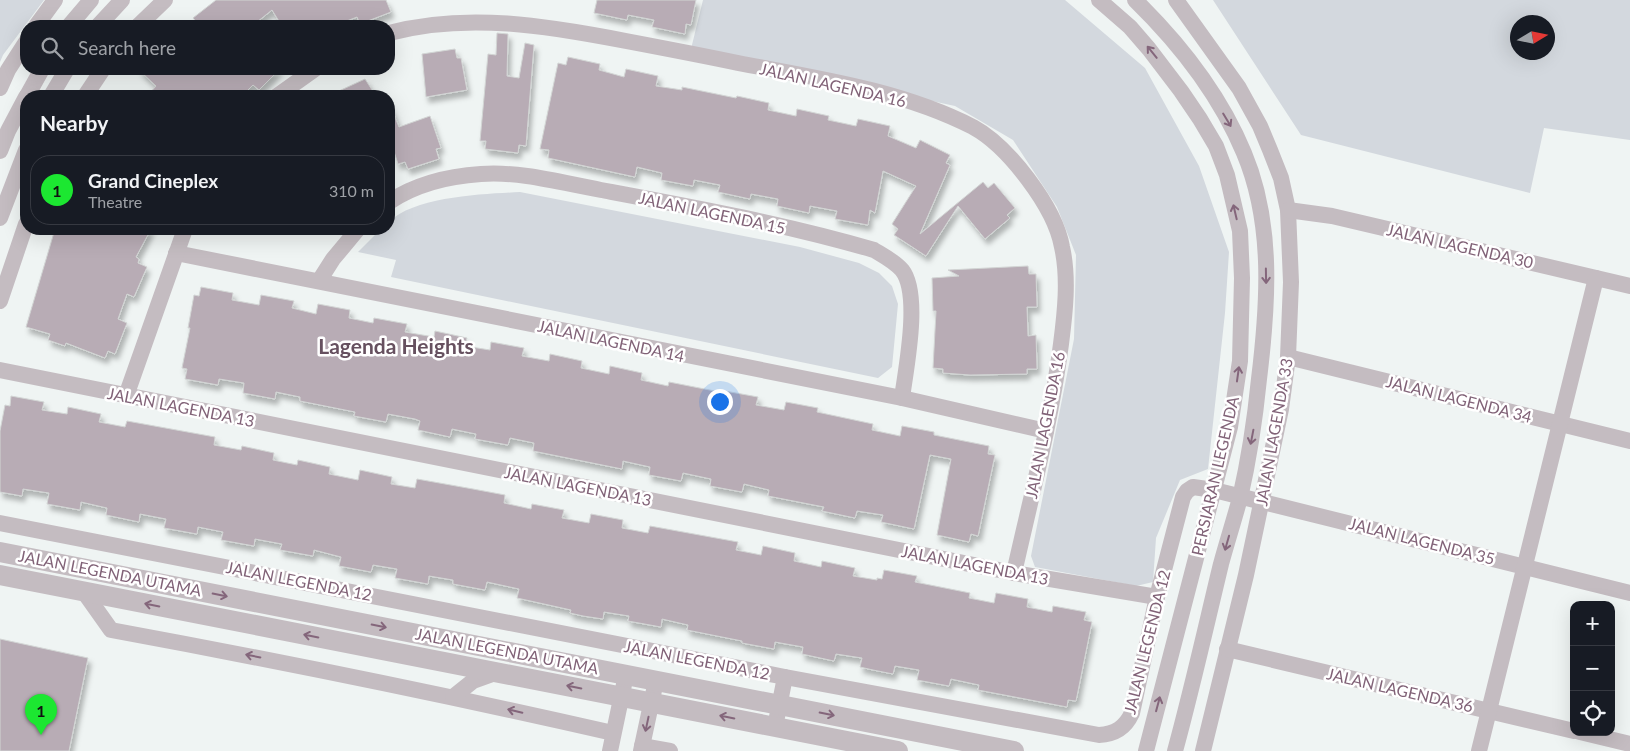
<!DOCTYPE html>
<html lang="en">
<head>
<meta charset="utf-8">
<style>
	body { margin:0; font-family:Lato,sans-serif; background:#242831; color:#f1f3f6 }
	.controls { position:absolute; right:15px; bottom:15px; display:grid; overflow:hidden; border-radius:10px; box-shadow:0 5px 20px #0002 }
	.controls button { width:45px; height:45px; display:grid; place-items:center; padding:0; border:0; border-bottom:1px solid #363941; background:#171b24; color:#f1f3f6; font:25px sans-serif }
	.compass { position:absolute; left:1510px; top:15px; width:45px; height:45px; border-radius:50%; background:#171b24; box-shadow:0 5px 20px #0002; rotate:80deg }
	.you { position:absolute; left:719px; top:401px; width:18px; height:18px; margin:-12px; border:4px solid #fff; border-radius:50%; background:#1a73e8; box-shadow:0 0 0 8px #1a73e833 }
	.badge { display:grid; place-items:center; width:32px; height:32px; border-radius:50%; background:#1ce731; color:#111; font-size:16px; font-weight:700 }
	.pin { position:absolute; translate:-50% -41px; filter:drop-shadow(0 1px 2px #0008) }
	.pin::after { content:''; position:absolute; top:26px; width:18px; height:15px; background:inherit; clip-path:polygon(0 0,100% 0,50% 100%) }
	.list { margin:0; padding:0; list-style:none }
	h2 { display:flex; justify-content:space-between; align-items:center; height:65px; margin:0; padding:0 20px; font-size:21px }
	h2 small { font-size:16px; font-weight:400; color:#9ea1a6 }
	.list li { display:grid; grid-template-columns:32px 1fr auto; gap:15px; align-items:center; box-sizing:border-box; height:70px; margin:0 10px 10px; padding:0 10px; border:1px solid #363941; border-radius:20px }
	.list b { display:block; font-size:19px; white-space:nowrap }
	.list p { margin:0; font-size:16px; white-space:nowrap; color:#9ea1a6 }
	.list em { font-size:16px; font-style:normal; color:#9ea1a6 }
	.icon { flex:none; width:28px; height:28px; fill:none; stroke:currentColor; stroke-width:2; stroke-linecap:round; stroke-linejoin:round }
	.map { position:relative; flex:none; width:1630px; height:751px; overflow:hidden }
	.search { position:absolute; background:#171b24; box-shadow:0 5px 20px #0002; left:20px; top:20px; width:375px; height:55px; display:flex; align-items:center; gap:12px; box-sizing:border-box; padding:0 18px; border-radius:20px; color:#9ea1a6; font-size:19px }
	.panel { position:absolute; background:#171b24; box-shadow:0 5px 20px #0002; left:20px; top:90px; width:375px; height:145px; border-radius:20px }
	.map>svg:first-child { display:block }
	.green { fill:#d3d8de; fill-rule:evenodd }
	.building { fill:#b8acb5; stroke:#d2d5d4; filter:url(#shadow) }
	.lines { fill:none; stroke-linecap:round; stroke-linejoin:round }
	.minor { stroke:#c4bcc1; stroke-width:16 }
	.tertiary { stroke:#c4bcc1; stroke-width:20 }
	.oneway { stroke:#84667b }
	.labels { text-anchor:middle; stroke-width:5; stroke-linejoin:round; paint-order:stroke }
	.street-label { font-size:16px; fill:#816277; stroke:#fff }
	.district-label { font-size:21px; font-weight:bold; fill:#66505f; stroke:#fff }
</style>
</head>
<body>
<div class="map">
<svg width="1630" height="751" viewBox="0 0 1630 751">
	<defs>
		<filter id="shadow"><feDropShadow dx="3" dy="5.5" stdDeviation="2.5" flood-color="#0004"/></filter>
	</defs>
	<rect width="100%" height="100%" fill="#eff4f3"/>
	<g class="green">
		<path d="M0 0H44L3 55 0 62Z"/>
		<path d="M703 0H1065L1145 68 1199 166 1229 252 1225 313 1208 469 1180 480 1156 538 1153 582 1136 586 1035 567 1031 556 1074 339 1076 255 1057 207 1013 140 955 106 691 49Z"/>
		<path d="M1213 0H1630V140L1544 128 1530 193 1301 135ZM1548 22V52H1518V22Z"/>
		<path d="M520 192 800 247 859 263 879 273 892 286 898 304 892 367 878 378 391 277 396 260 358 252 381 229H389V222C415 196 485 194 520 192Z"/>
	</g>
	<g class="building">
		<path d="M216 0H386L391 12 360 24 357 17 334 26H282L272 10 252 26H200L193 18Z"/>
		<path d="M597 0H696L691 25 686 24 685 34 652 27 654 20 628 15 627 20 594 13Z"/>
		<path d="M497 33 508 34 507 76 519 78 525 43 534 45 526 146 519 145 518 153 485 149 486 141H480L488 54 496 55Z"/>
		<path d="M455 49 457 58H461L467 90 426 97 422 54Z"/>
		<path d="M568 57 600 64 599 70 624 77 626 69 658 76 656 86 682 90V87L736 98 737 96 769 103 768 110 796 116 797 109 829 116 828 120 856 126 858 119 890 126 888 136 916 148 920 140 950 155 946 163 950 165 920 234 983 182 988 188 994 183 1015 208 1007 215 1010 218 985 239 958 206 926 256 894 235 898 229 892 224 916 186 883 171 875 213 870 210 868 225 835 219 837 211 810 206 809 213 777 206 778 199 751 194 750 199 718 192 720 185 694 180 693 186 661 180 662 173 637 167 635 177 548 158 549 150 540 149 558 63 566 65Z"/>
		<path d="M138 69H280L259 90 253 85 242 96H147L156 86Z"/>
		<path d="M365 79 376 96H328Z"/>
		<path d="M389 103 399 127 430 116 441 148 436 149 439 159 408 169 405 162 398 164 389 136Z"/>
		<path d="M55 229H151L136 257 139 259 138 263 147 267 134 297 127 294 118 319 127 323 115 354 108 351 105 358 66 343 65 346 48 340 50 334 26 327Z"/>
		<path d="M1028 266 1029 274H1036L1037 307H1027L1028 336 1036 335 1037 369H1027V374L970 375 943 373V369L933 368 936 311H933L932 278 959 276 948 270Z"/>
		<path d="M201 287 233 293 232 300 259 305 261 295 294 301 292 308 316 314 318 304 350 310 349 318 373 323 374 318 407 324 405 332 434 337 435 331 467 338 465 346 490 350 491 342 524 348 522 356 549 361 550 354 582 361 581 368 609 374 610 366 642 373 641 380 668 386 669 382 725 393V391L758 397 756 405 784 410 786 402 818 408 817 412 873 424 872 430 900 436 902 426 934 432V435L989 446 988 454 995 455 978 536 971 534 969 542 937 535 951 459 930 455 914 529 881 522 883 515 857 511 855 518 822 511 824 507 768 496 769 490 744 484 742 492 710 486 711 479 683 473 681 481 649 475 650 467 623 461 622 469 533 451 534 443 510 438 508 445 475 439 476 434 452 429 450 437 418 430 420 421 415 419 388 414 386 422 354 416 355 412 300 401V397L276 392 275 399 243 393 244 383 219 379 218 385 185 379 187 369 182 368 190 328H188L194 295 199 296Z"/>
		<path d="M11 396 44 402 42 410 67 414 68 407 101 414 99 422 125 427 127 421 215 437 214 445 241 450 242 446 274 453 273 460 297 465 298 460 330 467 329 474 358 480 360 470 392 477 391 484 415 488 417 479 473 489 505 495 504 503 531 509 532 504 564 510 562 518 589 523 591 514 623 520 622 528 648 533 650 526 738 542 736 550 761 555 763 546 795 553 794 561 821 567 822 561 855 568 853 576 877 580V578L882 579 884 570 917 576 915 582 970 593 969 598 994 603 996 593 1028 599 1027 607 1052 612 1053 606 1086 612 1084 620 1092 622 1076 701 1068 700 1067 707 978 690 979 685 951 679 949 686 917 680 919 670 895 666 893 674 873 670 860 667 862 658 836 654 834 661 802 654 803 647 775 642 774 649 742 643V641L687 630 688 625 662 619 661 627 628 621 629 616 604 612 603 619 583 616 570 613 571 610 517 598 519 589 487 582 485 590 453 584V580L429 576 428 584 395 578 397 569 373 565 371 572 339 566 341 557 314 550 313 556 280 550 282 544 255 539 254 546 221 540 223 532 198 527 197 534 164 528 166 519 140 514 139 522 106 515 107 508 81 502 80 510 47 504 49 493 23 489 22 496 0 492V431L5 405 10 406Z"/>
		<path d="M0 639 88 658 69 751H0Z"/>
	</g>
	<g class="lines">
		<g class="minor">
			<path d="M1099 0 1130 27 1149 49 1181 91 1200 119 1216 146 1227 175 1240 231 1242 278 1240 361 1230 427 1146 751"/>
			<path d="M1135 0C1179 43 1220 95 1244 153 1274 224 1268 305 1259 379 1255 419 1249 459 1240 498 1234 520 1227 542 1221 564 1206 626 1192 689 1175 751"/>
			<path d="M1176 0 1239 88 1260 126 1270 150 1281 178 1288 210 1291 282 1288 357 1281 409 1246 575 1203 751"/>
			<path d="M36 26 55 0"/>
			<path d="M69 26 91 0"/>
			<path d="M98 26 122 0"/>
			<path d="M138 26 165 0"/>
			<path d="M389 33C467 12 548 26 626 41 663 48 700 55 738 63 816 78 901 90 973 127 1008 146 1055 207 1062 247 1069 278 1065 313 1061 344 1051 422 1031 497 1014 573"/>
			<path d="M0 88 8 70 26 42"/>
			<path d="M27 96 42 69"/>
			<path d="M51 96 67 69"/>
			<path d="M85 96 103 69"/>
			<path d="M277 96 315 69"/>
			<path d="M0 151 8 131 26 97"/>
			<path d="M389 202C416 184 449 176 481 174 521 171 562 183 601 190 692 207 785 224 874 250 884 256 894 261 902 270 921 294 906 368 902 398"/>
			<path d="M1288 210 1332 216 1630 286"/>
			<path d="M0 218 26 150"/>
			<path d="M176 253 902 398 1046 431"/>
			<path d="M319 281 333 259 358 229"/>
			<path d="M0 301 26 224"/>
			<path d="M1288 357 1630 441"/>
			<path d="M0 370 1014 573 1157 597"/>
			<path d="M126 396 185 229"/>
			<path d="M0 523 785 677 1099 735C1115 734 1125 728 1132 713L1157 597 1183 497 1187 491 1193 487 1214 490 1630 593"/>
			<path d="M84 592 111 630C279 661 446 695 613 733"/>
			<path d="M1227 649 1574 731"/>
			<path d="M453 697 473 681 498 672"/>
			<path d="M775 727 785 677"/>
			<path d="M1580 732 1630 744"/>
			<path d="M642 746 670 751"/>
			<path d="M610 751 626 675"/>
			<path d="M641 751 656 681"/>
			<path d="M1479 751 1596 278"/>
		</g>
		<g class="tertiary">
			<path d="M0 552 1014 751"/>
			<path d="M0 575 898 751"/>
		</g>
	</g>
	<defs><path id="oneway-shaft" d="M-6 0H5M1.5-3L5.5 0L1.5 3" fill="none" stroke-width="1.6" stroke-linecap="round" stroke-linejoin="round" transform="scale(1.25)"/></defs>
	<g class="oneway">
		<use href="#oneway-shaft" transform="translate(1152 52) rotate(-129)"/>
		<use href="#oneway-shaft" transform="translate(1227 120) rotate(59)"/>
		<use href="#oneway-shaft" transform="translate(1235 212) rotate(-103)"/>
		<use href="#oneway-shaft" transform="translate(1266 276) rotate(89)"/>
		<use href="#oneway-shaft" transform="translate(1238 374) rotate(-82)"/>
		<use href="#oneway-shaft" transform="translate(1252 437) rotate(101)"/>
		<use href="#oneway-shaft" transform="translate(1227 543) rotate(106)"/>
		<use href="#oneway-shaft" transform="translate(220 595) rotate(11)"/>
		<use href="#oneway-shaft" transform="translate(152 605) rotate(-169)"/>
		<use href="#oneway-shaft" transform="translate(379 626) rotate(11)"/>
		<use href="#oneway-shaft" transform="translate(311 636) rotate(-169)"/>
		<use href="#oneway-shaft" transform="translate(253 656) rotate(-169)"/>
		<use href="#oneway-shaft" transform="translate(574 687) rotate(-169)"/>
		<use href="#oneway-shaft" transform="translate(1158 704) rotate(-75)"/>
		<use href="#oneway-shaft" transform="translate(515 711) rotate(-167)"/>
		<use href="#oneway-shaft" transform="translate(827 714) rotate(11)"/>
		<use href="#oneway-shaft" transform="translate(727 717) rotate(-169)"/>
		<use href="#oneway-shaft" transform="translate(647 724) rotate(102)"/>
	</g>
	<g class="labels">
		<g class="street-label">
			<text transform="translate(833 85) rotate(13)" y="6">JALAN LAGENDA 16</text>
			<text transform="translate(712 213) rotate(12)" y="6">JALAN LAGENDA 15</text>
			<text transform="translate(1460 246) rotate(13)" y="6">JALAN LAGENDA 30</text>
			<text transform="translate(611 341) rotate(12)" y="6">JALAN LAGENDA 14</text>
			<text transform="translate(1459 399) rotate(14)" y="6">JALAN LAGENDA 34</text>
			<text transform="translate(181 407) rotate(11)" y="6">JALAN LAGENDA 13</text>
			<text transform="translate(1045 425) rotate(-79)" y="6">JALAN LAGENDA 16</text>
			<text transform="translate(1274 432) rotate(-80)" y="6">JALAN LAGENDA 33</text>
			<text transform="translate(1215 476) rotate(-77)" y="6">PERSIARAN LEGENDA</text>
			<text transform="translate(578 486) rotate(11)" y="6">JALAN LAGENDA 13</text>
			<text transform="translate(1422 541) rotate(14)" y="6">JALAN LAGENDA 35</text>
			<text transform="translate(975 565) rotate(11)" y="6">JALAN LAGENDA 13</text>
			<text transform="translate(110 573) rotate(11)" y="6">JALAN LEGENDA UTAMA</text>
			<text transform="translate(299 581) rotate(11)" y="6">JALAN LEGENDA 12</text>
			<text transform="translate(1147 642) rotate(-76)" y="6">JALAN LEGENDA 12</text>
			<text transform="translate(507 651) rotate(11)" y="6">JALAN LEGENDA UTAMA</text>
			<text transform="translate(697 660) rotate(11)" y="6">JALAN LEGENDA 12</text>
			<text transform="translate(1400 690) rotate(13)" y="6">JALAN LAGENDA 36</text>
		</g>
		<g class="district-label">
			<text x="396" y="354">Lagenda Heights</text>
		</g>
	</g>
</svg>
<div class="controls">
<button>+</button>
<button>−</button>
<button><svg class="icon" aria-label="locate" viewBox="0 0 24 24"><circle cx="12" cy="12" r="6"/><path d="M12 2v4M12 18v4M2 12h4M18 12h4"/></svg></button>
</div>
<svg class="compass" viewBox="-18 -18 36 36"><path d="M0-13l5 13h-10z" fill="#e53935"/><path d="M0 13l5-13h-10z" fill="#9ea1a6"/></svg>
<div class="you"></div>
<div class="pin badge" style="left:41px;top:735px">1</div>
<div class="search"><svg class="icon" aria-label="search" viewBox="0 0 24 24"><circle cx="10" cy="10" r="6"/><path d="M15 15l6 6"/></svg>Search here</div>
<section class="panel">
<h2>Nearby<small></small></h2>
<ul class="list">
<li><span class="badge">1</span><div><b>Grand Cineplex</b><p>Theatre</p></div><em>310 m</em></li>
</ul>
</section>
</div>
</body>
</html>
